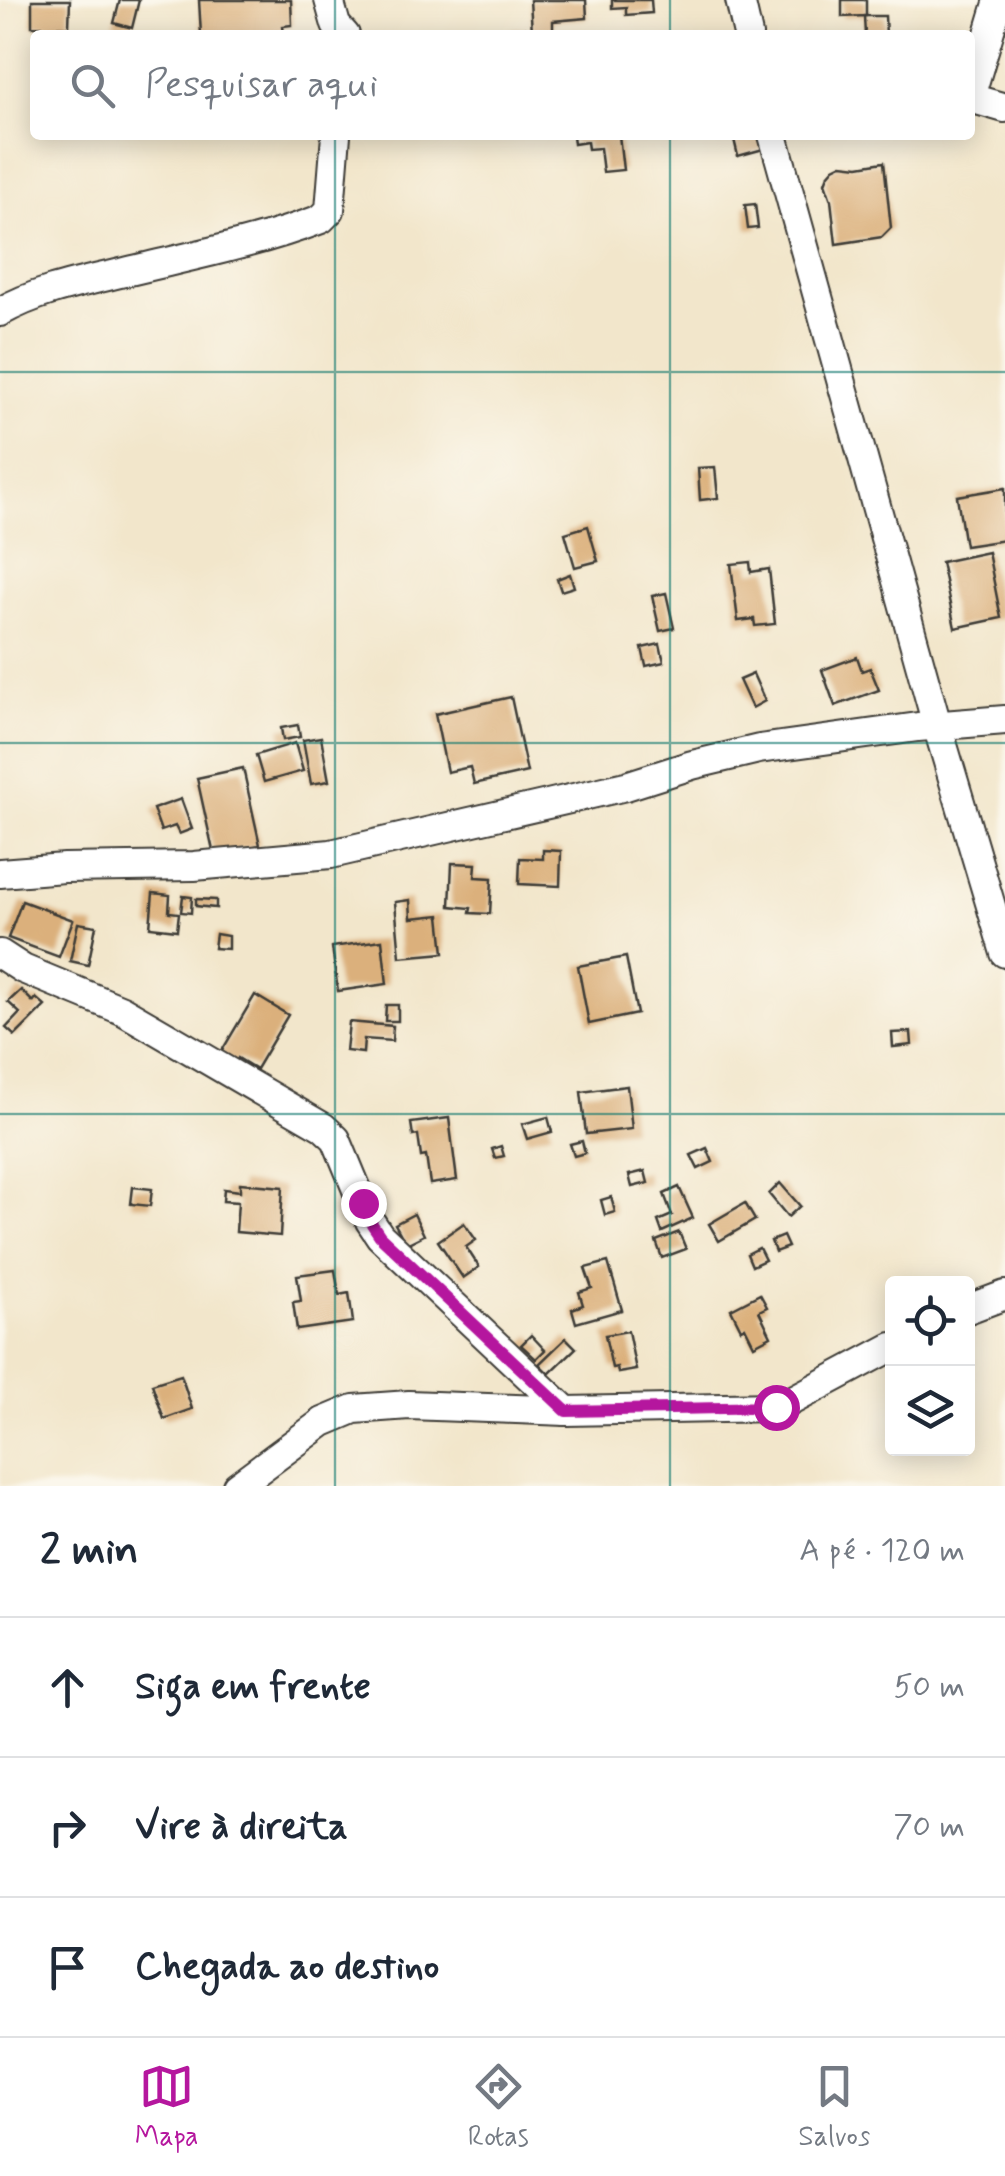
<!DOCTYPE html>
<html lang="pt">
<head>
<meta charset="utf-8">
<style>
	body { margin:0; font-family:Mynerve,sans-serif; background:#f6f6f7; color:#1f2937 }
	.controls { position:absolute; right:30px; bottom:30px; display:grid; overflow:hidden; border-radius:10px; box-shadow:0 5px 25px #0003 }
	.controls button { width:90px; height:90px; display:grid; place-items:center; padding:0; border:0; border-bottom:2px solid #e0e1e3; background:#fff; color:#1f2937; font:50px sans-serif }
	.stop { position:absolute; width:30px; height:30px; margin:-22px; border:8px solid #b5179e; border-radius:50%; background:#fff }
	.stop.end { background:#b5179e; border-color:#fff; box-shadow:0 2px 10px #0008 }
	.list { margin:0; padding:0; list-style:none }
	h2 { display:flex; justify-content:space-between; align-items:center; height:130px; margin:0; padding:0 40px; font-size:42px }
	h2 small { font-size:32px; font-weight:400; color:#747a83 }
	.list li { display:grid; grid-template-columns:65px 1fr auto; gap:30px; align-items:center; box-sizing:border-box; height:140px; padding:0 40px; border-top:2px solid #e0e1e3 }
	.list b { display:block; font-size:38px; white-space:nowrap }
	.list em { font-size:32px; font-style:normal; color:#747a83 }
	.icon { flex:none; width:55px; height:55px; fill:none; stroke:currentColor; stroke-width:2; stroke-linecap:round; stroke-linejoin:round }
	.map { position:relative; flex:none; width:1005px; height:1486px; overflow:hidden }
	.search { position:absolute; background:#fff; box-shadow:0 5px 25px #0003; left:30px; right:30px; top:30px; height:110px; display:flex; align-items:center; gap:25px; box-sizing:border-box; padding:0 35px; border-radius:10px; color:#747a83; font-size:38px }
	.sheet { height:550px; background:#fff }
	nav { display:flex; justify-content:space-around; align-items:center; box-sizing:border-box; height:140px; border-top:2px solid #e0e1e3; background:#fff; font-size:28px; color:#747a83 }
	nav a { display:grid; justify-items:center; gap:5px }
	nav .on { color:#b5179e }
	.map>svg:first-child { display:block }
	.building { fill:#dbb07c }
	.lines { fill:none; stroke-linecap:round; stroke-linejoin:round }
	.minor-casing { stroke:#3c3a36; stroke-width:32 }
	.minor { stroke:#fff; stroke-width:28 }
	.route { stroke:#b5179e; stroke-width:12 }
	.grid { fill:none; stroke:#0f766e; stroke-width:2.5; stroke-opacity:0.55 }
</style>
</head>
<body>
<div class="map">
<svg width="1005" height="1486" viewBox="0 0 1005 1486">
	<rect width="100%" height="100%" fill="#fbf7ec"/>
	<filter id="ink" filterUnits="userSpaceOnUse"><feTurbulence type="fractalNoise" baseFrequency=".01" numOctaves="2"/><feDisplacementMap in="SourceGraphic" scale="20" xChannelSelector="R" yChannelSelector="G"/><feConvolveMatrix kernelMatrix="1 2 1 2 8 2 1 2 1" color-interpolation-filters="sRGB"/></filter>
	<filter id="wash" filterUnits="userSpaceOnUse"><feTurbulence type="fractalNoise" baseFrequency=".0048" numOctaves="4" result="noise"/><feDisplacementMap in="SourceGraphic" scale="40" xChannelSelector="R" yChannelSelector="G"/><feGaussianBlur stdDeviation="2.25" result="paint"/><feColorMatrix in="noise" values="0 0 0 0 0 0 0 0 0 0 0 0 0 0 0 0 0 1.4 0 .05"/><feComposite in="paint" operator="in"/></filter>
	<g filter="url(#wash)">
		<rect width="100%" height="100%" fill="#f2e6cb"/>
		<g id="blocks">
			<g class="building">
				<path d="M32 0H70L69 27 32 26Z"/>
				<path d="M120 0H139L132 28 114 23Z"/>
				<path d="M199 0H291L292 25 283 26 284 35H201Z"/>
				<path d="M530 0H586L587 18 553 21V30L532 32Z"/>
				<path d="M612 0H651L652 13 626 15V7L612 8Z"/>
				<path d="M842 0H866V16L842 17Z"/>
				<path d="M864 16H885L886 35H865Z"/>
				<path d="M525 28 526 35H511V29Z"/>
				<path d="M573 135H619L623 170 603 172 600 148 588 149 587 142 574 144Z"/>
				<path d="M733 135H764L767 148 738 156Z"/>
				<path d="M884 162 891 228 882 237 836 244 831 200 825 183 828 175 834 168 842 164 859 166Z"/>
				<path d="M755 204 758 228 748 229 745 205Z"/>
				<path d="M715 467 718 498 700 500 698 468Z"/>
				<path d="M1005 488V540L965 546 957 496Z"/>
				<path d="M588 526 598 561 575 567 565 533Z"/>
				<path d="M988 552 1001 618 955 628 941 562Z"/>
				<path d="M750 562 751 572 769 569 775 624 755 626 754 619 738 621 731 564Z"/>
				<path d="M570 574 574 587 561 591 557 579Z"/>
				<path d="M666 593 674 628 660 631 652 596Z"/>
				<path d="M660 644 664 662 646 666 642 648Z"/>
				<path d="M857 657 862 671 870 668 879 690 835 706 822 670Z"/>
				<path d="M753 674 765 701 752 708 739 680Z"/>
				<path d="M511 697 527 772 474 784 470 767 447 772 435 714Z"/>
				<path d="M298 725 300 737 283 740 281 728Z"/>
				<path d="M321 737 329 781 311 784 303 740Z"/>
				<path d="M295 743 303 771 264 782 256 755Z"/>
				<path d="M243 768 260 845 214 855 197 778Z"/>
				<path d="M181 799 192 829 179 834 175 826 161 831 153 809Z"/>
				<path d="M543 850 561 851 560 886 519 884 520 858 543 859Z"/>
				<path d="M452 863 476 864 475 877 492 878 490 914 470 913 471 908 450 906Z"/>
				<path d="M153 893 170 895 169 912 179 913 177 930 150 927Z"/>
				<path d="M183 896 192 897 191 913 181 912Z"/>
				<path d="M196 899 216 900V908L196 906Z"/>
				<path d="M410 900 411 918 440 915 444 953 400 957 395 902Z"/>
				<path d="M22 901 73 920 59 957 8 938Z"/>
				<path d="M78 923 96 926 88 965 70 961Z"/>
				<path d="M216 934 228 936V949L214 948Z"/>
				<path d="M382 940 387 984 338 991 332 947Z"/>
				<path d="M626 957 637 1014 589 1024 578 966Z"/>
				<path d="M21 990 33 1002 36 998 45 1006 15 1036 6 1028 20 1013 8 1002Z"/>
				<path d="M255 995 288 1015 256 1069 238 1058 236 1063 220 1054Z"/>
				<path d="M386 1005H398V1021H385Z"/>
				<path d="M349 1022 393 1026 392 1041 364 1039 363 1053 346 1051Z"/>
				<path d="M911 1032 912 1045 893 1047 892 1033Z"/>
				<path d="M627 1086 632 1129 586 1134 581 1092Z"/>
				<path d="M548 1117 552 1132 527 1139 522 1124Z"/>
				<path d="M449 1118 457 1180 430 1184 426 1156 421 1157 418 1135 413 1136 411 1123Z"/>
				<path d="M582 1141 585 1153 574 1156 570 1144Z"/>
				<path d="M501 1146 504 1156 495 1158 492 1149Z"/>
				<path d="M707 1148 713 1162 698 1169 691 1155Z"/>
				<path d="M645 1171 648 1183 632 1187 629 1175Z"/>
				<path d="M240 1183 283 1187 280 1236 236 1232 238 1202 223 1201 224 1189 240 1191Z"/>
				<path d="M780 1183 800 1206 788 1217 769 1194Z"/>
				<path d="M133 1187 152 1189 150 1206 131 1204Z"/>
				<path d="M679 1187 693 1218 662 1232 658 1221 672 1215 664 1194Z"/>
				<path d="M611 1197 615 1212 605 1215 601 1200Z"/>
				<path d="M745 1203 755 1220 719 1241 709 1224Z"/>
				<path d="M414 1214 424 1235 406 1244 395 1224Z"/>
				<path d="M464 1223 476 1240 466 1247 479 1267 463 1278 438 1241Z"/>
				<path d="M679 1232 686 1249 662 1258 656 1241Z"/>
				<path d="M783 1236 788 1247 775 1252 771 1241Z"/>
				<path d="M759 1248 765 1260 752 1266 747 1254Z"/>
				<path d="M608 1262 622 1310 576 1323 572 1309 583 1305 579 1292 592 1288 585 1268Z"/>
				<path d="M335 1270 339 1295 349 1293 353 1322 297 1330 293 1302 301 1301 297 1275Z"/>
				<path d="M760 1294 767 1307 759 1311 771 1336 754 1345 745 1327 741 1329 731 1309Z"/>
				<path d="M628 1331 636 1370 618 1373 617 1367 612 1368 605 1335Z"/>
				<path d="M531 1335 545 1350 536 1359 521 1345Z"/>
				<path d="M566 1338 576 1348 549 1374 539 1364Z"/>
				<path d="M181 1375 192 1409 164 1419 152 1384Z"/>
			</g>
		</g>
	</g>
	<g filter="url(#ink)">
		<use href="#blocks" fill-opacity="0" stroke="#3c3a36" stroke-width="2.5"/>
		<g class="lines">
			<defs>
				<g id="minor">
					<path d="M329 0 336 25 345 35"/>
					<path d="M740 0 748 35"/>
					<path d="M970 97 999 0"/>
					<path d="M970 98 1005 108"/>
					<path d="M773 135 937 725 1005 953"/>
					<path d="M0 312C38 290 83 282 125 272 191 256 258 243 321 219L330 210 336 135"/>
					<path d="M0 873 64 868 194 866 331 854 626 786 692 765 759 749 918 727 1005 720"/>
					<path d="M0 954 23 969 122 1010 323 1127 336 1139 370 1221 380 1236 566 1411"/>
					<path d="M968 1309 1005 1295"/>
					<path d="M237 1486 323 1422 354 1409 409 1405 566 1411 776 1407 789 1402 892 1347"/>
				</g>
			</defs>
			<use href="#minor" class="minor-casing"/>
			<use href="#minor" class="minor"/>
		</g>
	</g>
	<g class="lines" filter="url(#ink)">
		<path class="route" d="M363 1203 370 1221 380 1236 566 1411 776 1407"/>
	</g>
	<path class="grid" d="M335 0V35M670 0V35M335 135V1486M670 135V1486M0 372H1005M0 743H1005M0 1114H1005"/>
</svg>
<div class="controls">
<button><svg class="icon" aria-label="locate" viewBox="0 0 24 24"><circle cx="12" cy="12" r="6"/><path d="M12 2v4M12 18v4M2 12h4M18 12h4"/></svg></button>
<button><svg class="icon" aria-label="layers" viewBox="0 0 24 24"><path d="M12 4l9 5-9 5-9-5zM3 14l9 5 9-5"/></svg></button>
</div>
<div class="stop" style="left:776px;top:1407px"></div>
<div class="stop end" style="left:363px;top:1203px"></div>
<div class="search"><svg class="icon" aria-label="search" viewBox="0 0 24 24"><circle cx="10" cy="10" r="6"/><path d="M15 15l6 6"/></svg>Pesquisar aqui</div>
</div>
<section class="sheet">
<h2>2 min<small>A pé · 120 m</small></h2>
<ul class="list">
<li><svg class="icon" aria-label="ahead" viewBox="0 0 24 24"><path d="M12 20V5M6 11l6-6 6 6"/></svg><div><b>Siga em frente</b></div><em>50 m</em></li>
<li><svg class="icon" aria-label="right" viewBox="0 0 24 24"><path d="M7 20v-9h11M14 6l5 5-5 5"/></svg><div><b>Vire à direita</b></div><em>70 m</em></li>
<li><svg class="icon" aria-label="arrive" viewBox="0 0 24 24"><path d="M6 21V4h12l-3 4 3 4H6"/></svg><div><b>Chegada ao destino</b></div></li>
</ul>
</section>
<nav>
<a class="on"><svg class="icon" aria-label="map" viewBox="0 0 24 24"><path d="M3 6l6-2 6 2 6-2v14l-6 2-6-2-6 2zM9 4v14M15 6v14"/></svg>Mapa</a>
<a><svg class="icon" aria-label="directions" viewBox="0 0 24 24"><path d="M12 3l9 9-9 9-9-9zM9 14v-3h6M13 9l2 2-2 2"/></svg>Rotas</a>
<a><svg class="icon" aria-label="saved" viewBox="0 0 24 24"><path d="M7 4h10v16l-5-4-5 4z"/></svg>Salvos</a>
</nav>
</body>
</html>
